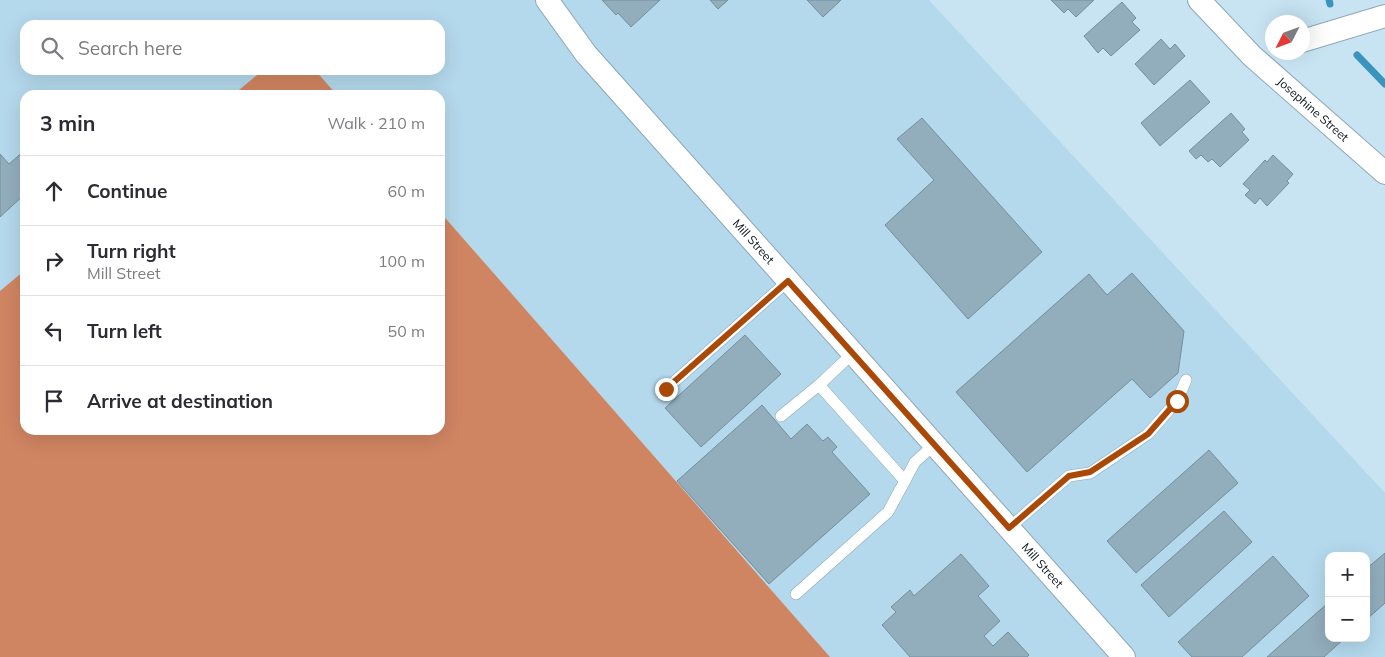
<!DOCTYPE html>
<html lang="en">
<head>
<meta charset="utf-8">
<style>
	body { margin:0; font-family:Mulish,sans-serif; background:#f7f7f7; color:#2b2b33 }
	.controls { position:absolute; right:15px; bottom:15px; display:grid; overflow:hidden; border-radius:10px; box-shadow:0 5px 20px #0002 }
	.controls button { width:45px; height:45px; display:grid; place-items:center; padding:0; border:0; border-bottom:1px solid #e1e1e2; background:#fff; color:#2b2b33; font:25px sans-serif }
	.compass { position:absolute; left:1265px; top:15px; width:45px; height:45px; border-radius:50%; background:#fff; box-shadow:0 5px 20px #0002; rotate:228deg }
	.stop { position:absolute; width:15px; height:15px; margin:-11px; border:4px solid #aa4907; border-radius:50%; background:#fff }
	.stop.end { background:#aa4907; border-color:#fff; box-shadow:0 1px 5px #0008 }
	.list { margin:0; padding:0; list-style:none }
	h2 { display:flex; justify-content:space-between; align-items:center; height:65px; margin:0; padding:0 20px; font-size:21px }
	h2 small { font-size:16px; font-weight:400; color:#7c7c81 }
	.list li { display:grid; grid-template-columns:32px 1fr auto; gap:15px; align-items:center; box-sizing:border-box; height:70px; padding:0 20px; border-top:1px solid #e1e1e2 }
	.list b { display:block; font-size:19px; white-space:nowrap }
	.list p { margin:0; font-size:16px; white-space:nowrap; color:#7c7c81 }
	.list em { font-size:16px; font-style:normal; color:#7c7c81 }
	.icon { flex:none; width:28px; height:28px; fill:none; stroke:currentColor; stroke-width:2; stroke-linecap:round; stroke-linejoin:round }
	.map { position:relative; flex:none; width:1385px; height:657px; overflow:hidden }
	.search { position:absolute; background:#fff; box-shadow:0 5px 20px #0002; left:20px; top:20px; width:425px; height:55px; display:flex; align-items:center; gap:12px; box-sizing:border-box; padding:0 18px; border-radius:15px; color:#7c7c81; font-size:19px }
	.panel { position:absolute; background:#fff; box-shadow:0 5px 20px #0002; left:20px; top:90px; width:425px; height:345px; border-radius:15px }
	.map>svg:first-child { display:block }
	.built { fill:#b4d8ec; fill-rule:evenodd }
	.forest { fill:#d08562 }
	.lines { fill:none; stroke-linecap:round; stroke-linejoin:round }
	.stream { stroke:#3a94be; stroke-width:7 }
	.building { fill:#92adbc; stroke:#748e9d }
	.lane-casing { stroke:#8da8b7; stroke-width:12 }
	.street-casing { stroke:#8da8b7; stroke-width:24 }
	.lane { stroke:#fff; stroke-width:11 }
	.street { stroke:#fff; stroke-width:22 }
	.route { stroke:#aa4907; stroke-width:6 }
	.labels { text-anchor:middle; stroke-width:4; stroke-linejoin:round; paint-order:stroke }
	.street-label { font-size:12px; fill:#071116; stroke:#fff }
</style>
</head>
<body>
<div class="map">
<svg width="1385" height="657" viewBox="0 0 1385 657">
	<rect width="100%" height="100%" fill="#c8e4f3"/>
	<path class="built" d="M0 0H929L1385 493V657H830L440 212V95H337L315 70H440V25H25V70H263L233 95H25V270L0 291ZM1329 556H1366V638H1329Z"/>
	<g class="forest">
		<path d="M263 70H315L337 95H233Z"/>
		<path d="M440 212 830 657H0V291L25 270V430H440Z"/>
	</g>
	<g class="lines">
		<g class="stream">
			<path d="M1329 0 1330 4"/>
			<path d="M1357 55 1385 84"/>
		</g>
	</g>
	<g class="building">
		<path d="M602 0H660L631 27 618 13 616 15Z"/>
		<path d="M710 0H728L718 9Z"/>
		<path d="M807 0H841L823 17Z"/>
		<path d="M1051 0H1094L1076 17 1068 9 1064 13Z"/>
		<path d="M1122 2 1136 18 1132 22 1140 30 1111 56 1103 48 1098 53 1084 36Z"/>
		<path d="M1161 39 1170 49 1175 44 1185 56 1154 85 1135 64Z"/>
		<path d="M1190 80 1210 102 1160 146 1141 123Z"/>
		<path d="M1231 113 1245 129 1242 132 1249 140 1220 167 1212 159 1208 162 1201 155 1196 159 1189 151Z"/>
		<path d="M922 118 1042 252 968 319 885 225 934 180 897 139Z"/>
		<path d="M25 150V194L0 217V154L9 164Z"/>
		<path d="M1273 155 1293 174 1287 181 1289 183 1267 206 1260 198 1255 204 1245 195 1250 190 1243 184 1265 160 1267 162Z"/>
		<path d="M1132 273 1184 331 1178 373 1150 398 1132 379 1027 472 956 392 1089 274 1107 295Z"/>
		<path d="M745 335 781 374 701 447 665 408Z"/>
		<path d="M762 405 791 439 807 424 823 441 828 437 837 447 832 452 870 494 769 584 677 481Z"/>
		<path d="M1209 450 1238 483 1136 573 1107 541Z"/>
		<path d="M1224 511 1252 542 1169 617 1141 585Z"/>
		<path d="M1385 553V603L1366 620V569Z"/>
		<path d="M961 554 989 586 978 596 1000 621 984 636 993 646 1008 632 1029 655 1027 657H910L882 625 896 612 891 607 910 590 914 596Z"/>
		<path d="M1273 556 1309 596 1242 657H1192L1178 642Z"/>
		<path d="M1329 602V638H1345L1335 647 1324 657H1267Z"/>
	</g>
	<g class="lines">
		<defs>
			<g id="lane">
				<path d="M819 385 905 481"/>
				<path d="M666 389 788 281"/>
				<path d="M781 416 819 385 853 353"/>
				<path d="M1009 528 1069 476 1090 473 1148 434 1177 401 1186 380"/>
				<path d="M796 594 888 512 915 462 935 444"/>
			</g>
			<g id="street">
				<path id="s1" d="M547 0 586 54 1124 657"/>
				<path id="s2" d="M1199 0 1252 56 1385 173"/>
				<path d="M1302 41 1385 16"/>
			</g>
		</defs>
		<use href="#lane" class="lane-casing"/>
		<use href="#street" class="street-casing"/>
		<use href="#lane" class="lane"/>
		<use href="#street" class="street"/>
	</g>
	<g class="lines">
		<path class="route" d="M666 389 788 281 1009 528 1069 476 1090 472 1148 434 1177 401"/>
	</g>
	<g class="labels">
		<g class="street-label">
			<text dy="4" stroke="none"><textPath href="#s2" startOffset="158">Josephine Street</textPath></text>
			<text dy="4" stroke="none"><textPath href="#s1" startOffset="318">Mill Street</textPath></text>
			<text dy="4" stroke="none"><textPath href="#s1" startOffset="752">Mill Street</textPath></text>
		</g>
	</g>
</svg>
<div class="controls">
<button>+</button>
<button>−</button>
</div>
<svg class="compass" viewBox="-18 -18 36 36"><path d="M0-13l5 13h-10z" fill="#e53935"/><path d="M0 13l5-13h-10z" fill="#7c7c81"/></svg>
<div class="stop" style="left:1177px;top:401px"></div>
<div class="stop end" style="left:666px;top:389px"></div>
<div class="search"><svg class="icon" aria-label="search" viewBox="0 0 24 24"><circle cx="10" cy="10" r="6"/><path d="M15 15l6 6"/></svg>Search here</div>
<section class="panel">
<h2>3 min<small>Walk · 210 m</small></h2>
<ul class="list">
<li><svg class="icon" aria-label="ahead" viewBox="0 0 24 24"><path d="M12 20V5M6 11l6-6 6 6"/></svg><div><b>Continue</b></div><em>60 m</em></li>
<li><svg class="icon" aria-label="right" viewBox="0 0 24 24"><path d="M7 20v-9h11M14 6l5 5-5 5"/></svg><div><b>Turn right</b><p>Mill Street</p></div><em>100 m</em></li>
<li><svg class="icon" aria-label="left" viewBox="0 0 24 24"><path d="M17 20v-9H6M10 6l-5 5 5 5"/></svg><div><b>Turn left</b></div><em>50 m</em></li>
<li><svg class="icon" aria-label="arrive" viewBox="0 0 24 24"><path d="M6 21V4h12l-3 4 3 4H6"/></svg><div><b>Arrive at destination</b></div></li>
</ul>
</section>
</div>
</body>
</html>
